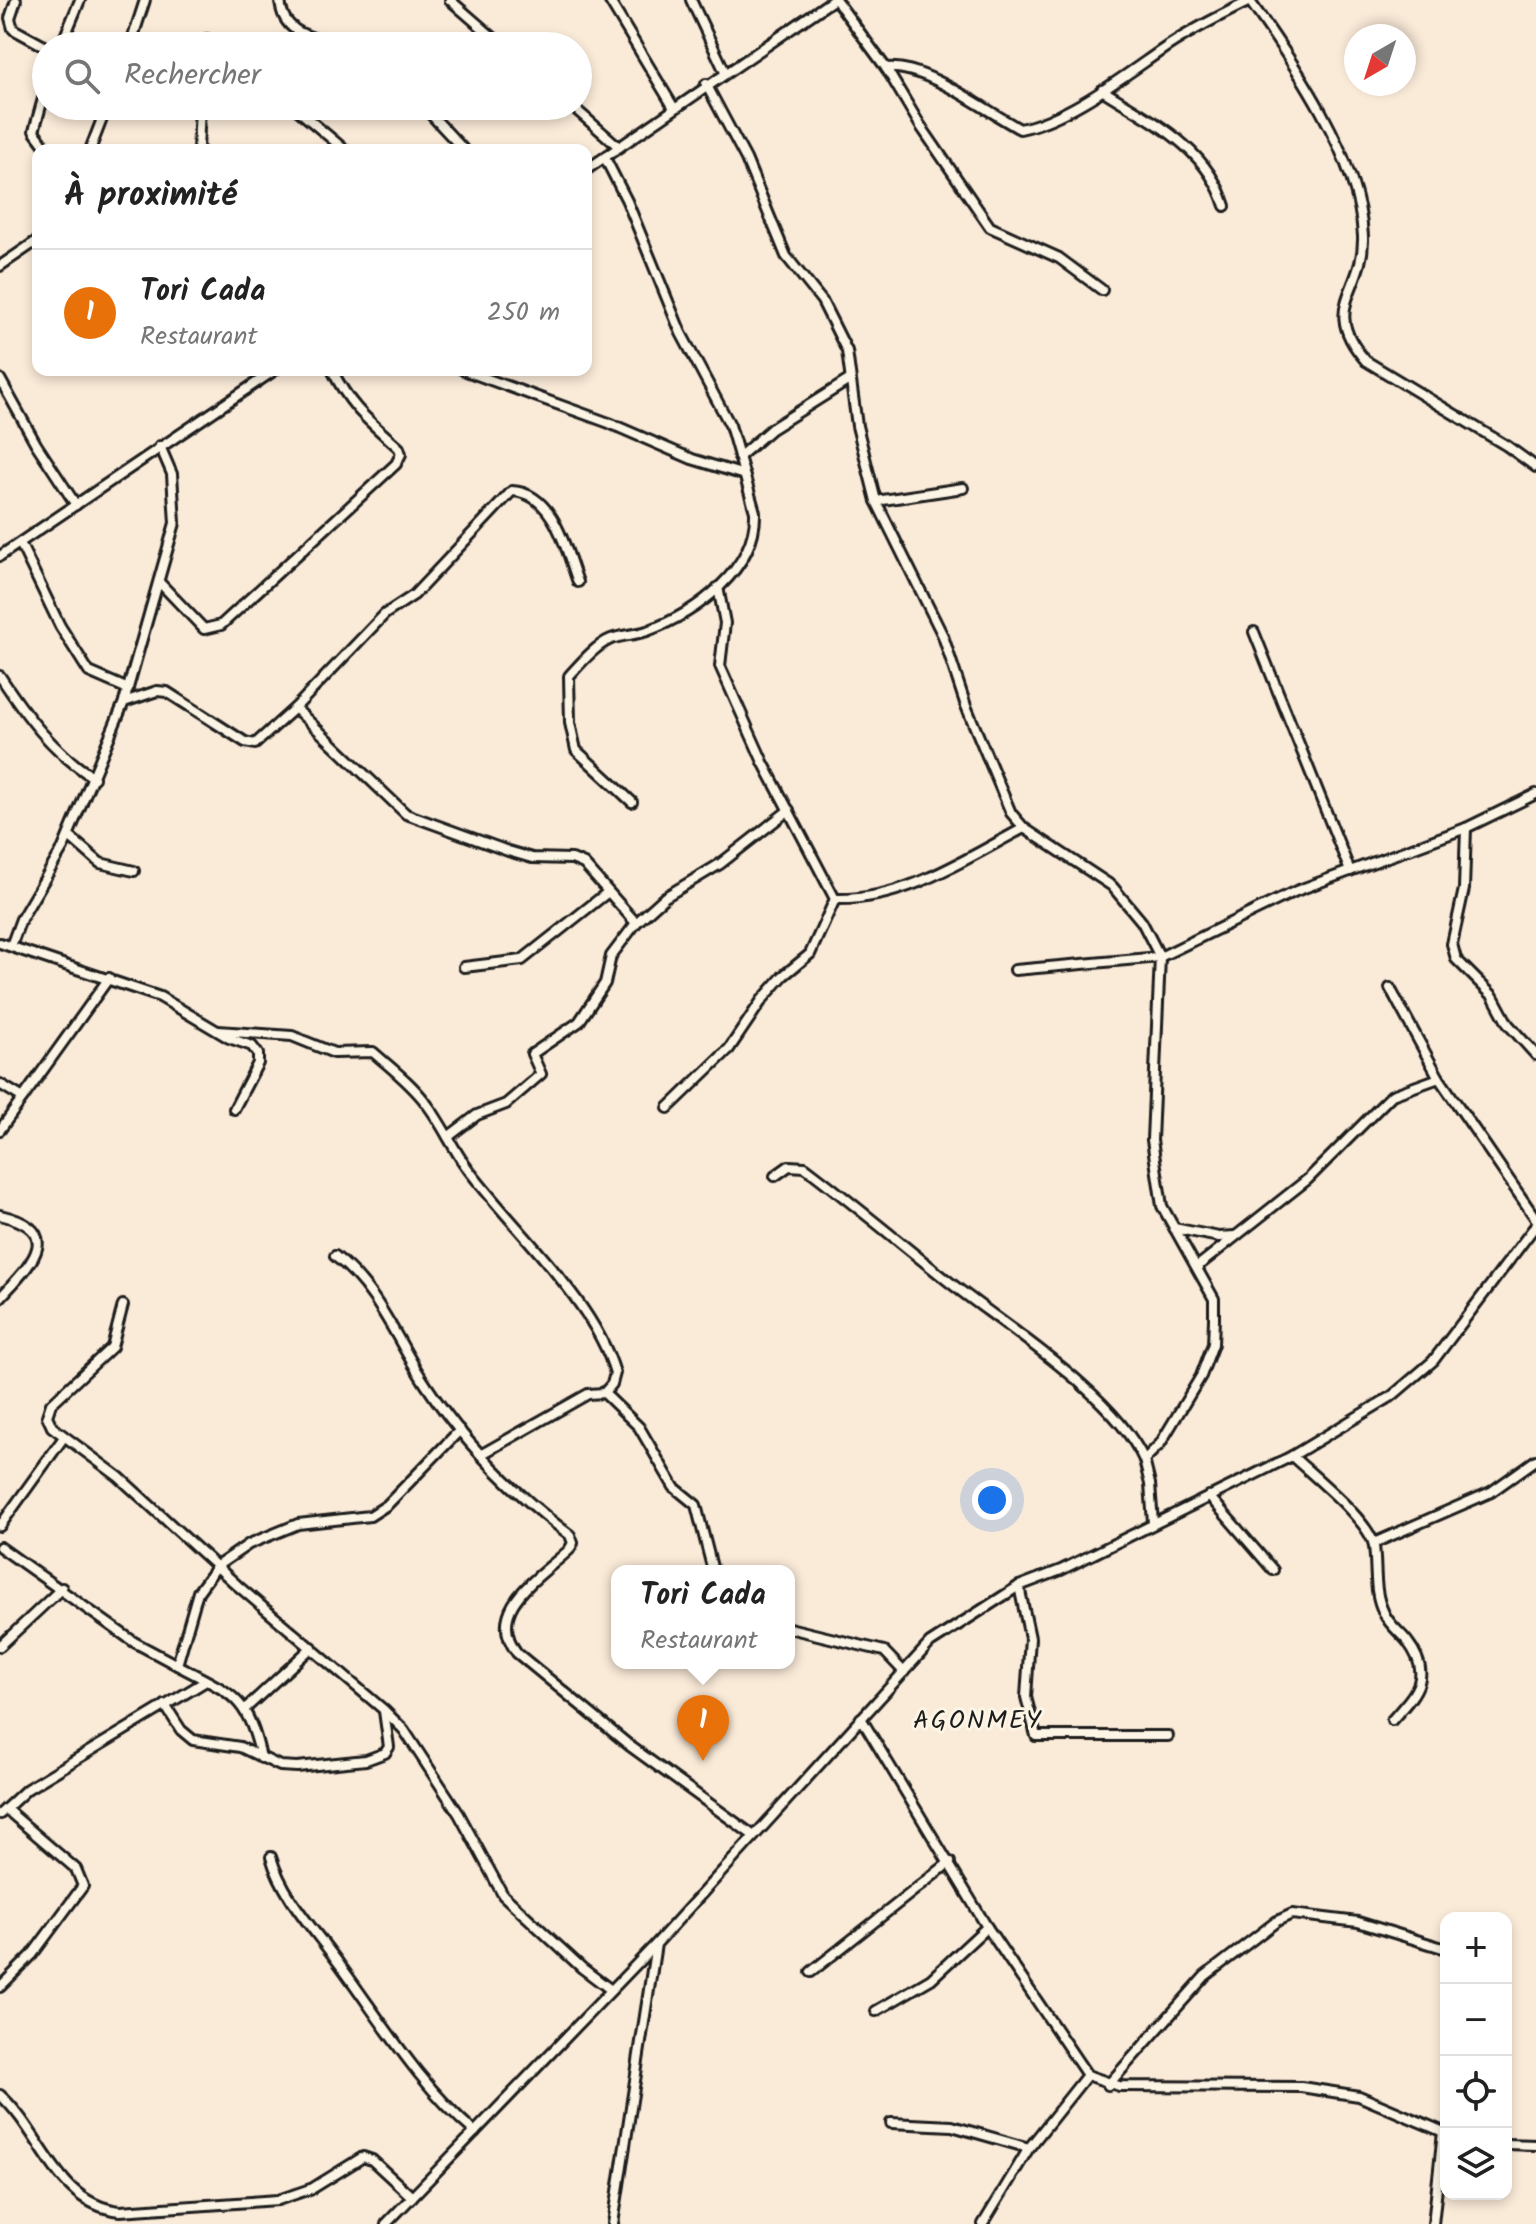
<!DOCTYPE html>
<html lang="fr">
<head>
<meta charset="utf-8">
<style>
	body { margin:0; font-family:Kalam,sans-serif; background:#f6f6f6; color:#222 }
	.controls { position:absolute; right:24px; bottom:24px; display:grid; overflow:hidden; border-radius:16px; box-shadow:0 4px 12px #0003 }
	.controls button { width:72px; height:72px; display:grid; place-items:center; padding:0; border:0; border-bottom:2px solid #e0e0e0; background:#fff; color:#222; font:40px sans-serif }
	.compass { position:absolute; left:1344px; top:24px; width:72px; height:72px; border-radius:50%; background:#fff; box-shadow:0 4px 12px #0003; rotate:219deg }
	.you { position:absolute; left:992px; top:1500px; width:28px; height:28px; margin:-20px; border:6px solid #fff; border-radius:50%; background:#1a73e8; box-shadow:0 0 0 12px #1a73e833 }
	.badge { display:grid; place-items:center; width:52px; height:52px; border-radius:50%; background:#1c1c1c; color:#fff; font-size:26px; font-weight:700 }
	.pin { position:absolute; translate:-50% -66px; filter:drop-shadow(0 2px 4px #0008) }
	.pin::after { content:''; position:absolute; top:42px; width:28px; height:24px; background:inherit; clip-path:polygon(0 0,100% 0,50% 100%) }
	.popup { position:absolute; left:611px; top:1565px; width:184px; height:104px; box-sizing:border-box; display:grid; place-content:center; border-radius:16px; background:#fff; filter:drop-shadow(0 2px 6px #0005); font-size:26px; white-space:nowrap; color:#767676 }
	.popup b { font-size:30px; color:#222 }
	.popup::after { content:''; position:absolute; left:50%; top:100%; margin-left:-16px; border:16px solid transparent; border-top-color:#fff }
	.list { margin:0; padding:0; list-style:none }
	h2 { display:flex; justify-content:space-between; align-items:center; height:104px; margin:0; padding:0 32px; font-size:34px }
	h2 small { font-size:26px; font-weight:400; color:#767676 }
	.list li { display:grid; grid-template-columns:52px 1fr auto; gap:24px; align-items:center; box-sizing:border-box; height:128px; padding:0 32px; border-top:2px solid #e0e0e0 }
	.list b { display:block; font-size:30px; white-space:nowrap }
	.list p { margin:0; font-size:26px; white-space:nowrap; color:#767676 }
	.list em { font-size:26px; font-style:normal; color:#767676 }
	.icon { flex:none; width:44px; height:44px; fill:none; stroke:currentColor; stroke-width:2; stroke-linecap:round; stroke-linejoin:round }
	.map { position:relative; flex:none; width:1536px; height:2224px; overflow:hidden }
	.search { position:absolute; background:#fff; box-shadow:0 4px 12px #0003; left:32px; top:32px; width:560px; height:88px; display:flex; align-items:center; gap:20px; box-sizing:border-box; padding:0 28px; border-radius:44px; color:#767676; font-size:30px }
	.panel { position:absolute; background:#fff; box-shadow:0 4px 12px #0003; left:32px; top:144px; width:560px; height:232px; border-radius:16px }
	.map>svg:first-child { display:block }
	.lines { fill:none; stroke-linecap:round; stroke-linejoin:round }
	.street-casing { stroke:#1c1c1c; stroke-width:14 }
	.street { stroke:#fcf5e5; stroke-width:8 }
	.labels { text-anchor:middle; stroke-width:6; stroke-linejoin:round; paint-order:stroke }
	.quarter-label { font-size:26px; letter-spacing:2px; fill:#1c1c1c; stroke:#fcf5e5 }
</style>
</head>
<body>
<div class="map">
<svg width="1536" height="2224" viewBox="0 0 1536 2224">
	<rect width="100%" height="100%" fill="#faead8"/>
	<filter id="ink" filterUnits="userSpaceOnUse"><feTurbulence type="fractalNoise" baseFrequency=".0125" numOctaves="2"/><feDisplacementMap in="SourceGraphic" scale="16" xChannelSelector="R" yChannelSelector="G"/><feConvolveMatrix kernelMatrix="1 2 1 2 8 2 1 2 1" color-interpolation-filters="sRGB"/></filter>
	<g filter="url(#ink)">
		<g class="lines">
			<defs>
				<g id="street">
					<path d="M16 0 10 18 13 29 46 47"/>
					<path d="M280 0C282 34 311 37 338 46"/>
					<path d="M450 0 503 46"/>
					<path d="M609 0 674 108"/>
					<path d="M691 0 725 72"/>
					<path d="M836 0 886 68 920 125 990 227 1059 258 1102 290"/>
					<path d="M1249 0C1294 63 1359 157 1363 236 1365 291 1318 307 1366 361L1507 446 1536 467"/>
					<path d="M61 46 80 0"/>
					<path d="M130 46 145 0"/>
					<path d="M206 46 207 39"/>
					<path d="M886 68C926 64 984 110 1020 129 1066 120 1120 79 1159 52 1187 32 1219 16 1250 1"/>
					<path d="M706 84 746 159 786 256 822 301 847 351 857 426 876 501 943 636 966 706 1011 813 1024 828 1112 886 1142 922 1160 957 1152 1140 1162 1206 1214 1299V1319L1213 1344 1201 1376 1160 1444 1144 1460 1150 1484 1153 1523"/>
					<path d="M46 88 34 131 48 150"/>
					<path d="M1102 90C1151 121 1207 147 1225 206"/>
					<path d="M293 106 345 150"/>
					<path d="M423 106 464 150"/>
					<path d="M572 106 619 147"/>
					<path d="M90 150 107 106"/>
					<path d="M198 150 200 106"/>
					<path d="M605 158 627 201 681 333 730 425 755 512C757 569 696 613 647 631 635 635 622 635 611 639 596 645 580 664 569 676L570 723 576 750 632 802"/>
					<path d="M586 170 833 0"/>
					<path d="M0 266 38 240"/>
					<path d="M463 370 609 423 692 459 741 474"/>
					<path d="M0 379 36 444 76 505"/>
					<path d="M739 457 771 429 849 380"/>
					<path d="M876 501 963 488"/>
					<path d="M20 543 60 626 89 672 128 689"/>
					<path d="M0 556 275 370"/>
					<path d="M159 582 204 629 221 625 396 464 401 454 399 448C367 419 352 409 332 370"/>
					<path d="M718 587 725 623 720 666 763 762 835 899C904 901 965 859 1024 828"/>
					<path d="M1254 632 1350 871"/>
					<path d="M0 676C27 717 52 751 94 778"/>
					<path d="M124 702 157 691 167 692 245 742 255 744 295 708 385 614 414 595 512 491C554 493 566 550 578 582"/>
					<path d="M295 708 406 814 508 851 532 858 572 859 584 864 636 923 665 897 720 864 789 810"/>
					<path d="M1466 828 1464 889 1452 944 1456 959 1493 996 1508 1024 1536 1055"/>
					<path d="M69 836 100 863 134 871"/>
					<path d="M0 943 160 997 229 1038 252 1046 258 1054V1063L234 1109"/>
					<path d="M11 946 21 919 63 848 124 702 175 523 172 474 160 446"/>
					<path d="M464 967 522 960 608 892"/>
					<path d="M1015 970 1160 957 1296 891 1466 828 1536 794"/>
					<path d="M1390 988 1439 1078 1536 1219"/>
					<path d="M218 1031 292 1036 334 1053 373 1052C391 1068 411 1083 426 1103 441 1122 451 1145 465 1165 510 1227 594 1299 615 1373L612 1384 604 1393"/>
					<path d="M0 1084 23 1098"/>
					<path d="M668 1108 729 1049 762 1000 783 976 810 954 835 899"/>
					<path d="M0 1130 109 978"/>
					<path d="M448 1137 477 1115 506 1104 541 1074 532 1054 579 1022 605 983 611 956 636 923"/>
					<path d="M775 1176 789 1166 805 1167C854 1204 900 1243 948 1281 1005 1326 1115 1395 1144 1460"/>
					<path d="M0 1215C68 1231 29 1266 0 1298"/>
					<path d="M1174 1228 1219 1237 1235 1236"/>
					<path d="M335 1256C379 1290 396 1340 426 1385 465 1444 515 1494 570 1535L573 1543 569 1550C539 1578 484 1609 517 1653L630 1746 754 1836"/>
					<path d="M1198 1266 1308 1179 1392 1095 1439 1078"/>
					<path d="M123 1305 112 1347 51 1404 47 1416 52 1427 119 1477 238 1586 384 1710 404 1730 459 1814 503 1895 582 1968 611 1990"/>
					<path d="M482 1454 588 1394 604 1393 639 1427 674 1487 696 1505 713 1571"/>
					<path d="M1292 1456C1312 1475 1370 1521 1374 1546 1377 1569 1373 1592 1384 1613 1389 1625 1400 1632 1407 1641 1434 1676 1416 1693 1392 1720"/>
					<path d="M1209 1496 1273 1570"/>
					<path d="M0 1526 64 1437"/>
					<path d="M1374 1543 1491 1492 1536 1460"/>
					<path d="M0 1547 134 1642 177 1665 198 1592 217 1566 249 1544 298 1524 370 1516 387 1505 460 1430"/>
					<path d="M1019 1586 1030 1638 1026 1697 1036 1736H1168"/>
					<path d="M789 1628 884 1651 904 1672"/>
					<path d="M0 1646 62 1588"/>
					<path d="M177 1665C231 1694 248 1695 261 1758"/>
					<path d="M165 1705 181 1730 193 1740 240 1747 280 1766 297 1767 366 1760 385 1753 389 1747 384 1711"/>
					<path d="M246 1708 312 1647"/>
					<path d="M861 1718 987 1927 1087 2075 1119 2086 1301 2087 1359 2096 1446 2133"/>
					<path d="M0 1814 27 1789 206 1681"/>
					<path d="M271 1857C283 1898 315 1930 340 1965 382 2022 420 2086 475 2132"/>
					<path d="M811 1972 950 1862"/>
					<path d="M0 1987 32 1955 83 1886 76 1869 6 1809"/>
					<path d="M876 2011 931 1979 987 1927"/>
					<path d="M1108 2085 1205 1976 1277 1921 1292 1914 1358 1922 1446 1949"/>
					<path d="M0 2095C43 2133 56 2204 120 2211L278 2200 313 2188 363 2157 372 2160 412 2197"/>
					<path d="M891 2123 952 2126 1029 2148"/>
					<path d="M1506 2144 1536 2145"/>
					<path d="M386 2224 655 1945"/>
					<path d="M613 2224 656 1944 930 1643 1019 1586 1061 1570 1292 1456 1392 1396 1433 1361 1536 1225"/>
					<path d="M983 2224 1029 2148 1087 2075"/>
					<path d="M1433 2224 1443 2132"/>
				</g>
			</defs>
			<use href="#street" class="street-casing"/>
			<use href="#street" class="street"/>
		</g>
	</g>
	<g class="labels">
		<g class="quarter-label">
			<text x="978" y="1728">AGONMEY</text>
		</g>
	</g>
</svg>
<div class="controls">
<button>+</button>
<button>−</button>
<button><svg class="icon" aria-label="locate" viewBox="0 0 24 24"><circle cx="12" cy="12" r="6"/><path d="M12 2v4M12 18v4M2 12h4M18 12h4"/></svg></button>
<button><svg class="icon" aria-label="layers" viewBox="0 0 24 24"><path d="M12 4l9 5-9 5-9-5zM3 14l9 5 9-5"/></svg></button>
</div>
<svg class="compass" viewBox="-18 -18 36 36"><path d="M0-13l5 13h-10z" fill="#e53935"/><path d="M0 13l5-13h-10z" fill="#767676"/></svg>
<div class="you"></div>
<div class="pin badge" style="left:703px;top:1761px;background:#e8710a">1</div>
<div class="popup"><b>Tori Cada</b>Restaurant</div>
<div class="search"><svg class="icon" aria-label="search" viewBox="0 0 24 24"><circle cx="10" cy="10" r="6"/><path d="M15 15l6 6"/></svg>Rechercher</div>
<section class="panel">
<h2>À proximité<small></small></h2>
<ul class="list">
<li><span class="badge" style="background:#e8710a">1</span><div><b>Tori Cada</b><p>Restaurant</p></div><em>250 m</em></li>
</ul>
</section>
</div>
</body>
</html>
